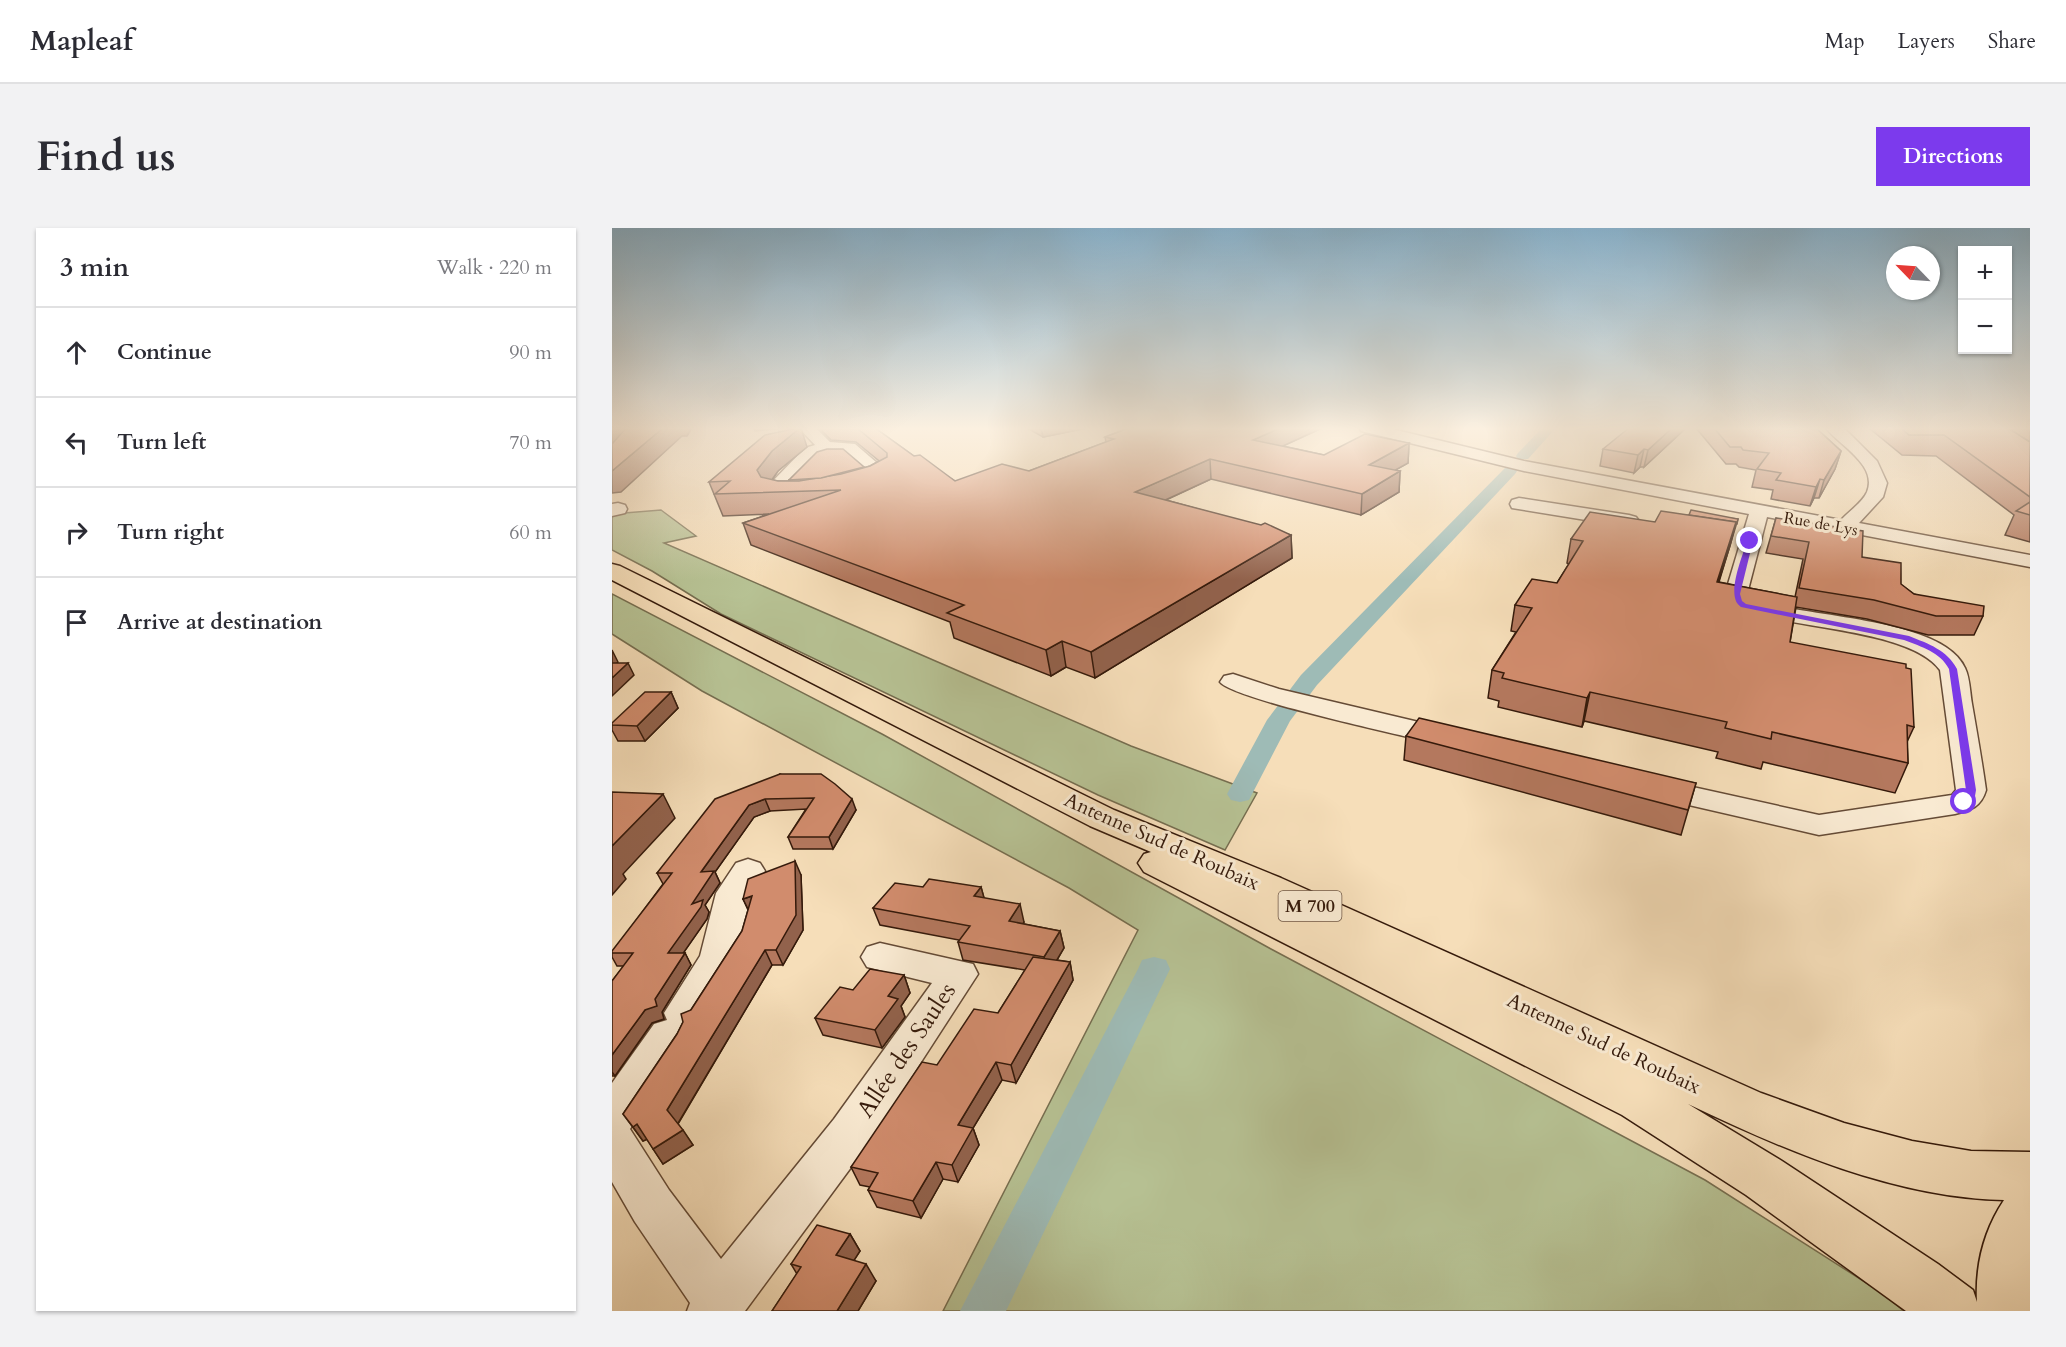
<!DOCTYPE html>
<html lang="en">
<head>
<meta charset="utf-8">
<style>
	body { margin:0; font-family:Cardo,serif; background:#f2f2f3; color:#2b2b33 }
	.controls { position:absolute; right:18px; top:18px; display:grid; overflow:hidden; border-radius:0px; box-shadow:0 2px 4px #0004 }
	.controls button { width:54px; height:54px; display:grid; place-items:center; padding:0; border:0; border-bottom:2px solid #e1e1e2; background:#fff; color:#2b2b33; font:30px sans-serif }
	.compass { position:absolute; left:1274px; top:18px; width:54px; height:54px; border-radius:50%; background:#fff; box-shadow:0 2px 4px #0004; rotate:295deg }
	.stop { position:absolute; width:18px; height:18px; margin:-14px; border:4px solid #7c3aed; border-radius:50%; background:#fff }
	.stop.end { background:#7c3aed; border-color:#fff; box-shadow:0 2px 6px #0008 }
	.list { margin:0; padding:0; list-style:none }
	h2 { display:flex; justify-content:space-between; align-items:center; height:78px; margin:0; padding:0 24px; font-size:26px }
	h2 small { font-size:20px; font-weight:400; color:#7c7c81 }
	.list li { display:grid; grid-template-columns:39px 1fr auto; gap:18px; align-items:center; box-sizing:border-box; height:90px; padding:0 24px; border-top:2px solid #e1e1e2 }
	.list b { display:block; font-size:22px; white-space:nowrap }
	.list em { font-size:20px; font-style:normal; color:#7c7c81 }
	.icon { flex:none; width:33px; height:33px; fill:none; stroke:currentColor; stroke-width:2; stroke-linecap:round; stroke-linejoin:round }
	.map { position:relative; flex:none; width:1418px; height:1083px; overflow:hidden; border-radius:0px }
	header { display:flex; align-items:center; gap:36px; box-sizing:border-box; height:84px; padding:0 30px; background:#fff; border-bottom:2px solid #e1e1e2 }
	header strong { font-size:28px }
	nav { display:flex; gap:33px; margin-inline-start:auto; font-size:21px }
	.intro { display:flex; align-items:center; justify-content:space-between; box-sizing:border-box; height:144px; padding:0 36px }
	h1 { margin:0; font-size:42px }
	.button { padding:15px 27px; border-radius:0px; background:#7c3aed; color:#fff; font-size:21px; font-weight:700 }
	main { display:flex; gap:36px; padding:0 36px }
	aside { flex:1; background:#fff; border-radius:0px; box-shadow:0 2px 4px #0004 }
	.map>svg:first-child { display:block }
	.green { fill:#b7c294; stroke:#766e50; stroke-width:1.5 }
	.lines { fill:none; stroke-linecap:round; stroke-linejoin:round }
	.canal { fill:#9ebbb6; fill-rule:evenodd }
	.minor-casing { stroke:#654b36; stroke-width:3 }
	.highway-casing { stroke:#351a0b; stroke-width:3 }
	.minor { fill:#f9ead2; fill-rule:evenodd }
	.highway { fill:#f6deb9; fill-rule:evenodd }
	.wall { fill:#b4785e; stroke:#351a0b; stroke-width:1.5 }
	.shaded-wall { fill:#92624c; stroke:#351a0b; stroke-width:1.5 }
	.building { fill:#d18c6d; stroke:#351a0b; stroke-width:1.5 }
	.route { fill:#7c3aed }
	.labels { text-anchor:middle; stroke-width:6; stroke-linejoin:round; paint-order:stroke }
	.far-street-label { font-size:16px; fill:#351a0b; stroke:#f9ead2 }
	.shield { fill:#f9ead2; stroke:#705847; stroke-width:1.5 }
	.shield-label { font-size:18px; font-weight:bold; fill:#351a0b }
	.street-label { font-size:20px; fill:#351a0b; stroke:#f9ead2 }
	.near-street-label { font-size:24px; fill:#351a0b; stroke:#f9ead2 }
</style>
</head>
<body>
<header>
<strong>Mapleaf</strong>
<nav><a>Map</a><a>Layers</a><a>Share</a></nav>
</header>
<div class="intro"><h1>Find us</h1><a class="button">Directions</a></div>
<main>
<aside>
<h2>3 min<small>Walk · 220 m</small></h2>
<ul class="list">
<li><svg class="icon" aria-label="ahead" viewBox="0 0 24 24"><path d="M12 20V5M6 11l6-6 6 6"/></svg><div><b>Continue</b></div><em>90 m</em></li>
<li><svg class="icon" aria-label="left" viewBox="0 0 24 24"><path d="M17 20v-9H6M10 6l-5 5 5 5"/></svg><div><b>Turn left</b></div><em>70 m</em></li>
<li><svg class="icon" aria-label="right" viewBox="0 0 24 24"><path d="M7 20v-9h11M14 6l5 5-5 5"/></svg><div><b>Turn right</b></div><em>60 m</em></li>
<li><svg class="icon" aria-label="arrive" viewBox="0 0 24 24"><path d="M6 21V4h12l-3 4 3 4H6"/></svg><div><b>Arrive at destination</b></div></li>
</ul>
</aside>
<div class="map">
<svg width="1418" height="1083" viewBox="0 0 1418 1083">
	<rect width="100%" height="100%" fill="#f6deb9"/>
	<filter id="stains"><feTurbulence type="fractalNoise" baseFrequency=".00333" numOctaves="4"/><feColorMatrix values="0 0 0 0 .2 0 0 0 0 .09 0 0 0 0 .02 0 0 0 .5 -.17"/></filter>
	<radialGradient id="worn" r=".72"><stop offset=".6" stop-color="#630" stop-opacity="0"/><stop offset="1" stop-color="#630" stop-opacity=".3"/></radialGradient>
	<g class="green">
		<path d="M49 282 84 308 52 315 519 518 645 565 613 622 486 567 109 386 40 343 0 322V286Z"/>
		<path d="M0 366 270 506 659 721 1093 952 1267 1063 1292 1083H331L526 702 457 660 90 463 0 406Z"/>
	</g>
	<g class="lines">
		<g class="canal">
			<path d="M930 200H944L916 231H906L904 228 906 225Z"/>
			<path d="M898 239 903 240 905 243 903 246 705 457 678 493 637 572 628 574 619 572 615 566 655 492 689 447 893 240Z"/>
			<path d="M542 729 554 732 558 741 394 1083H348L526 741 530 732Z"/>
		</g>
		<defs>
			<g id="minor">
				<path d="M187 200H204L218 214 243 216 279 247C272 255 250 261 240 259L237 255 240 251 258 245 233 224C199 224 195 238 173 261L196 262 199 266 196 270C182 274 163 275 153 262L156 258 193 220 203 217Z"/>
				<path d="M747 200H776L912 233 1229 292C1237 283 1250 275 1255 264 1266 237 1228 218 1214 200H1232L1265 233 1275 255 1271 269 1247 295 1418 327V339L1155 289 1135 366 1137 370C1186 390 1330 388 1353 440 1358 450 1358 465 1360 476 1365 505 1370 533 1374 562 1369 579 1359 582 1343 586L1207 607 1029 566 1025 559 1029 552 1040 550 1207 587 1340 567 1344 562 1328 442C1296 399 1170 401 1119 379L1113 366 1137 286 912 243 749 203Z"/>
				<path d="M907 270 1017 287 1024 289 1027 293 1024 297 1017 299 900 280 898 276 900 272Z"/>
				<path d="M6 275 13 277 15 281 13 285 0 288V276Z"/>
				<path d="M621 446 667 461 849 504 853 510 849 516 839 519C806 511 620 471 608 454L612 448Z"/>
				<path d="M136 631 148 635 153 643 140 665 125 730 86 796 74 800 78 808 72 820 18 901 57 962 109 1031 222 891 320 755 255 739 249 729 255 719 268 715 361 736 366 746 254 919 133 1083H75L78 1075 23 994 0 954V855L42 796 55 792 52 785 88 728 104 665 124 635Z"/>
			</g>
			<path id="highway" d="M0 336 8 338 502 582 669 650 1149 865 1232 895 1300 913 1359 923 1418 924V1083H1294L1134 967 1010 887 532 644 526 635 532 626 539 624 478 598 0 352ZM1076 876C1172 922 1284 970 1392 972 1372 1002 1363 1038 1365 1074L1361 1062 1326 1036 1170 933Z"/>
		</defs>
		<use href="#minor" class="minor-casing"/>
		<use href="#highway" class="highway-casing"/>
		<use href="#minor" class="minor"/>
		<use href="#highway" class="highway"/>
	</g>
	<g class="wall">
		<path d="M207 200H263L302 228 343 253 417 243 494 214 493 209 516 200H710L671 218 712 227 797 215 796 235 783 242 788 243 787 264 749 287 599 251 554 272 679 307 680 330 483 450 454 439 439 448 342 410 338 394 139 317 131 295 157 286 111 288 97 254 195 219 166 243 160 252 166 253H177V252L252 240 258 238 267 233 244 214 219 212Z"/>
		<path d="M415 200H475L431 209Z"/>
		<path d="M1074 200 1032 239H1028L1022 245 988 238 991 221Z"/>
		<path d="M1084 200H1204L1229 223 1223 241 1207 270H1202L1198 278 1159 271 1161 262 1140 259 1144 242 1127 239 1124 236H1114Z"/>
		<path d="M1257 200H1418V314L1393 307 1402 287 1324 228 1290 227Z"/>
		<path d="M1077 287 1126 291 1107 354 1183 369 1191 331 1154 325 1164 290 1250 329 1302 366 1371 388 1362 407H1316L1255 391 1184 379 1178 414 1302 499 1295 514 1296 535 1283 565 1151 534 1149 541 1104 530 1106 524 972 493 970 499 886 479 887 473 876 470 880 442 904 404 899 403 903 377 945 355 957 336 955 335 959 311Z"/>
		<path d="M59 464 66 480 33 513H6L0 502V497Z"/>
		<path d="M794 508 1084 555 1069 607 792 532Z"/>
		<path d="M168 546 244 582 221 621H181L176 609 194 581 158 583 142 589 103 644 108 655 93 677 97 684 95 691 71 725H73L79 737 50 784 52 791 40 795 3 848H0V753L12 738H5L0 729V725L51 656 45 645Z"/>
		<path d="M189 647 191 702 171 737H160L66 896 81 917 51 936 35 911 31 913 11 886 65 806 71 794 130 703 136 682 131 671Z"/>
		<path d="M311 659H369L372 670 412 694 411 696 448 703 452 720 445 732 458 734 461 752 404 855 390 852 361 900 367 917 346 954 331 951 309 990 265 979 256 962 258 959 248 957 239 939 325 837 386 785 413 742 351 732 346 714 347 712 268 697 261 680Z"/>
		<path d="M292 747 298 765 289 778 293 789 270 820 211 807 203 790 241 762Z"/>
		<path d="M238 1006 248 1023 242 1032 264 1053 246 1083H160L185 1046 179 1036Z"/>
	</g>
	<g class="shaded-wall">
		<path d="M0 200H17L0 219Z"/>
		<path d="M51 200H80L75 208H70L9 264 0 265V243Z"/>
		<path d="M142 200H171L143 203Z"/>
		<path d="M188 200H189L195 219 166 243 152 263 145 242 160 223Z"/>
		<path d="M429 200H475L431 209Z"/>
		<path d="M668 200H710L642 231 641 212Z"/>
		<path d="M1060 200H1074L1032 239 1036 222Z"/>
		<path d="M797 215 796 235 757 257V237Z"/>
		<path d="M1032 221 1028 239 1022 245 1026 227Z"/>
		<path d="M1229 223 1223 241 1207 270 1212 252Z"/>
		<path d="M598 231 599 251 525 285 523 264Z"/>
		<path d="M252 239 253 245 179 258 177 252Z"/>
		<path d="M788 243 787 264 749 287 750 266Z"/>
		<path d="M1208 251 1202 270 1198 278 1204 259Z"/>
		<path d="M1124 294 1118 318 1098 380 1105 354Z"/>
		<path d="M679 307 680 330 483 450 479 424Z"/>
		<path d="M450 413 454 439 439 448 434 422Z"/>
		<path d="M0 422 6 434 0 440Z"/>
		<path d="M16 435 22 447 0 468V450Z"/>
		<path d="M59 464 66 480 33 513 25 498Z"/>
		<path d="M978 464 972 493 970 499 975 470Z"/>
		<path d="M51 566 63 590 11 646 14 651 0 667V618Z"/>
		<path d="M153 571 158 583 142 589 103 644 108 655 93 677 97 684 95 691 63 737 56 725 80 676 89 644 137 577Z"/>
		<path d="M240 571 244 582 221 621 217 609Z"/>
		<path d="M183 633 189 647 191 702 171 737 164 722Z"/>
		<path d="M369 659 374 677 362 668Z"/>
		<path d="M140 668 138 685 131 671Z"/>
		<path d="M408 676 412 694 402 711 397 693Z"/>
		<path d="M448 703 452 720 436 747 432 729Z"/>
		<path d="M153 722 160 737 65 897 55 882Z"/>
		<path d="M73 725 79 737 50 784 52 791 40 795 3 848 0 844V827L33 782 43 771Z"/>
		<path d="M458 734 461 752 404 855 399 837Z"/>
		<path d="M292 747 298 765 289 778 293 789 270 820 263 802 276 768Z"/>
		<path d="M384 834 390 852 361 900 367 917 346 954 340 937 346 897Z"/>
		<path d="M25 896 36 911 31 913 21 899Z"/>
		<path d="M71 902 81 917 51 936 41 921Z"/>
		<path d="M324 934 331 951 309 990 301 973Z"/>
		<path d="M238 1006 248 1023 234 1045 224 1027Z"/>
		<path d="M254 1036 264 1053 246 1083H225Z"/>
	</g>
	<g class="building">
		<path d="M14 200H51L0 243V216Z"/>
		<path d="M186 200H188L160 223 145 242 149 249 166 253H187L229 246 258 238 275 229V225L245 200H263L302 228 308 227 343 253 390 236 417 243 502 211 493 209 517 200H668L641 212 712 227 753 206 797 215 757 237 788 243 750 266 598 231 523 264 649 297 653 295 679 307 479 424 450 413 434 422 335 385 352 377 131 295 229 262 103 266 118 253 97 254 153 207Z"/>
		<path d="M1017 200H1060L1036 222 1032 221 1026 227 991 221Z"/>
		<path d="M1102 200H1204L1229 223 1212 252 1208 251 1204 259 1164 252 1169 245 1145 241 1157 225 1131 222 1129 219H1118Z"/>
		<path d="M1289 200H1396L1418 214V269L1332 207H1297Z"/>
		<path d="M215 221H231L252 239 209 250 177 252 205 224Z"/>
		<path d="M1418 274V287L1404 283Z"/>
		<path d="M1079 282 1126 291 1125 296H1124V294L1077 287Z"/>
		<path d="M1049 283 1124 294 1105 354 1185 369 1178 414 1294 436V440L1299 441 1302 499 1295 497 1296 535 1160 504 1159 511 1113 500 1115 494 978 464 975 470 890 450 892 445 880 442 920 380 903 377 920 351 945 355 971 313 959 311 978 284 1043 294Z"/>
		<path d="M1164 290 1251 303 1250 329 1289 335V356L1302 366 1372 378 1371 388H1324L1262 372 1187 360 1197 314 1159 308Z"/>
		<path d="M0 435H16L0 450Z"/>
		<path d="M33 464H59L25 498 0 497V495Z"/>
		<path d="M807 490 1084 555 1076 582 794 508Z"/>
		<path d="M168 546H209L223 556 240 571 217 609H176L202 570 153 571 137 577 89 644 102 643 80 676 91 672 89 679 56 725H73L43 771 45 778 33 782 0 827V753L21 725H0V723L60 645H45L103 571Z"/>
		<path d="M0 564 51 566 0 618Z"/>
		<path d="M183 633 184 687 164 722H153L55 882 71 902 41 921 25 896 21 899 11 886 65 806 71 794 69 786 79 782 130 703 140 668 131 671 136 651Z"/>
		<path d="M317 651 369 659 362 668 408 676 397 693 448 703 432 729 346 714 358 698 261 680 283 655 311 659Z"/>
		<path d="M421 729 458 734 399 837 384 834 346 897 361 900 340 937 324 934 301 973 256 962 266 945 239 939 310 834 325 837 362 781 386 785Z"/>
		<path d="M258 741 292 747 276 768 286 771 263 802 203 790 228 759 241 762Z"/>
		<path d="M205 997 238 1006 224 1027 254 1036 225 1083H160L189 1039 179 1036Z"/>
	</g>
	<linearGradient id="sky" x2="0" y2="1"><stop stop-color="#8ab7d4"/><stop offset="0.57" stop-color="#fbf0e0"/><stop offset="1" stop-color="#fbf0e0" stop-opacity="0"/></linearGradient>
	<rect width="1418" height="352" fill="url(#sky)"/>
	<path class="route" d="M1138 311 1141 313 1128 366 1130 373 1134 376 1297 408C1317 416 1335 422 1345 441L1364 562 1363 568 1356 576 1347 574 1354 562 1337 441C1328 424 1310 419 1292 412L1129 379C1113 369 1130 330 1135 313Z"/>
	<g class="labels">
		<g class="far-street-label">
			<text transform="translate(1209 295) rotate(10)" y="6">Rue de Lys</text>
		</g>
		<rect class="shield" x="666.5" y="663" width="63" height="30" rx="4.5"/>
		<g class="shield-label">
			<text x="698" y="684">M 700</text>
		</g>
		<g class="street-label">
			<text transform="translate(550 613) rotate(24)" y="7">Antenne Sud de Roubaix</text>
			<text transform="translate(992 815) rotate(25)" y="7">Antenne Sud de Roubaix</text>
		</g>
		<g class="near-street-label">
			<text transform="translate(294 822) rotate(-56)" y="8">Allée des Saules</text>
		</g>
	</g>
	<rect width="100%" height="100%" filter="url(#stains)"/>
	<rect width="100%" height="100%" fill="url(#worn)"/>
</svg>
<div class="controls">
<button>+</button>
<button>−</button>
</div>
<svg class="compass" viewBox="-18 -18 36 36"><path d="M0-13l5 13h-10z" fill="#e53935"/><path d="M0 13l5-13h-10z" fill="#7c7c81"/></svg>
<div class="stop" style="left:1352px;top:574px"></div>
<div class="stop end" style="left:1138px;top:313px"></div>
</div>
</main>
</body>
</html>
